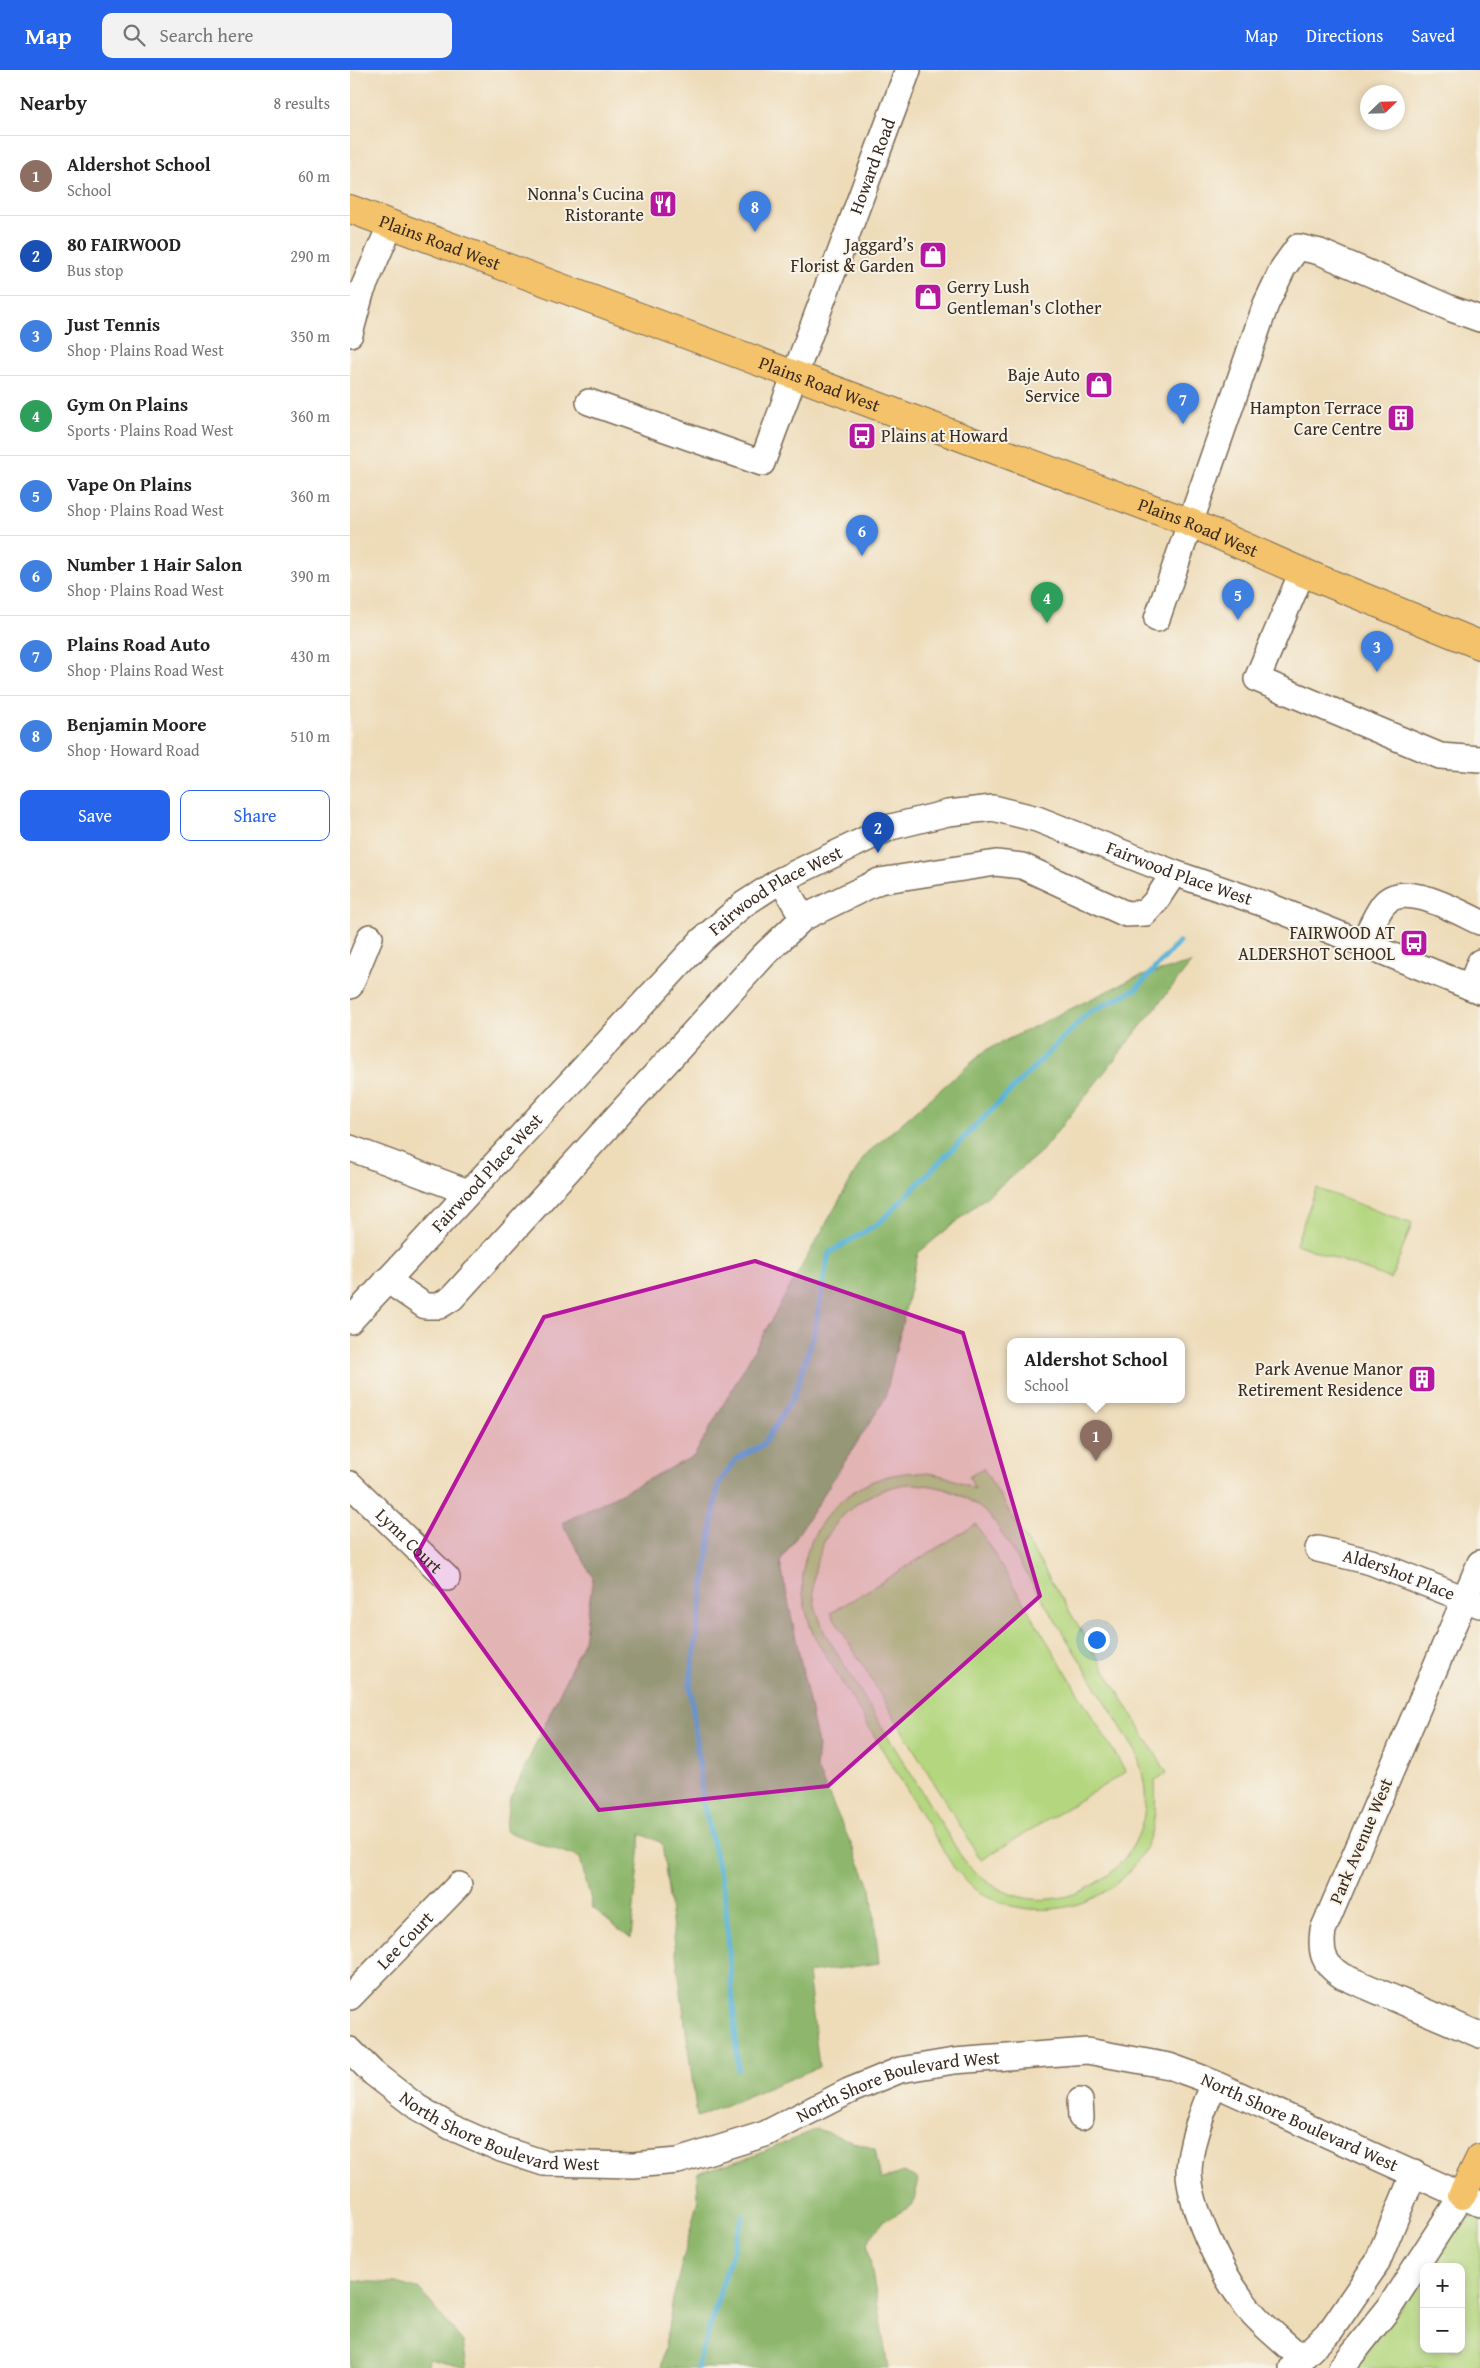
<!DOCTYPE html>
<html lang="en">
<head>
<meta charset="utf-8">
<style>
	body { margin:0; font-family:"Gentium Book Plus",serif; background:#f2f2f2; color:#222 }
	.controls { position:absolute; right:15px; bottom:15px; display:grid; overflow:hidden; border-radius:10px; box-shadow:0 2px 8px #0003 }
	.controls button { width:45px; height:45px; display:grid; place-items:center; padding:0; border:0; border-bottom:1px solid #e0e0e0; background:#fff; color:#222; font:25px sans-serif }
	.compass { position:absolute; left:1010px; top:15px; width:45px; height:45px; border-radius:50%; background:#fff; box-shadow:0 2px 8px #0003; rotate:67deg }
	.you { position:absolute; left:746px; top:1569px; width:18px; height:18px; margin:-12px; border:4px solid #fff; border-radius:50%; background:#1a73e8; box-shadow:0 0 0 8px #1a73e833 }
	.badge { display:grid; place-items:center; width:32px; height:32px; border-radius:50%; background:#2563eb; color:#fff; font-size:16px; font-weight:700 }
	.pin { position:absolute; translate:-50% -41px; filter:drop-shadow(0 1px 2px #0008) }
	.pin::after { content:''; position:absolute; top:26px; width:18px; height:15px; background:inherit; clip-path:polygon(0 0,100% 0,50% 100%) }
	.popup { position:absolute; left:657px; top:1268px; width:178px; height:65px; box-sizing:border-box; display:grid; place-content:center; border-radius:10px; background:#fff; filter:drop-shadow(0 1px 4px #0005); font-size:16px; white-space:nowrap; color:#767676 }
	.popup b { font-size:19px; color:#222 }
	.popup::after { content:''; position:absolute; left:50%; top:100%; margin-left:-10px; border:10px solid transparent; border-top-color:#fff }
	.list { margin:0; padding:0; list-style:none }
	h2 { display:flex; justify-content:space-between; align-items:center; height:65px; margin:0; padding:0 20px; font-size:21px }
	h2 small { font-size:16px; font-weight:400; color:#767676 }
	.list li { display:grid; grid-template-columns:32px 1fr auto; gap:15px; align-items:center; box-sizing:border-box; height:80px; padding:0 20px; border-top:1px solid #e0e0e0 }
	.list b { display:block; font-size:19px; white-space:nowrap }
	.list p { margin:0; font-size:16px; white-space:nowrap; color:#767676 }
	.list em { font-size:16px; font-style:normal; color:#767676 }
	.actions { display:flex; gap:10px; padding:15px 20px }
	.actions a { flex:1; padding:11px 0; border:1px solid #2563eb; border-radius:10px; text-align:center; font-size:18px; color:#2563eb }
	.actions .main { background:#2563eb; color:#fff }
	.icon { flex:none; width:28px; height:28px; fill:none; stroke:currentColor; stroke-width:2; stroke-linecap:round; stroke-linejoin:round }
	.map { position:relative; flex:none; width:1130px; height:2298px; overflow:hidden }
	header { display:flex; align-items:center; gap:30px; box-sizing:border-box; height:70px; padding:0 25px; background:#2563eb; color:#fff }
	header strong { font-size:24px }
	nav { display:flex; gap:28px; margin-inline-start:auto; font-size:18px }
	.search { width:350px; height:45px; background:#f2f2f2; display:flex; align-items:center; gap:12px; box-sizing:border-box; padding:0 18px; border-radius:10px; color:#767676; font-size:19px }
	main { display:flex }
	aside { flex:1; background:#fff }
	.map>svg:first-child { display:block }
	.green { fill:#b3d67e; stroke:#77804e; fill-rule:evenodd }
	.forest { fill:#8eb76d; stroke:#647046 }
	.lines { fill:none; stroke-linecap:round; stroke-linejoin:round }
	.stream { stroke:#58b3d6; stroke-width:5.5 }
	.minor-casing { stroke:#7a6854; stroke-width:28 }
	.major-casing { stroke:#7a6854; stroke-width:30 }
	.minor { stroke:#fff; stroke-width:25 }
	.major { stroke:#f3c26a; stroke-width:28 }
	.marked { fill:#b5179e; fill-opacity:0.2; stroke:#b5179e; stroke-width:4; stroke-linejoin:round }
	.labels { text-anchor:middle; stroke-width:4; stroke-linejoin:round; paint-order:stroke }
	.street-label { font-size:18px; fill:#3b2a1e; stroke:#f7f3e8 }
	.poi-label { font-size:18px; fill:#3b2a1e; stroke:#f7f3e8; text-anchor:end }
</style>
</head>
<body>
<header>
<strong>Map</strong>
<div class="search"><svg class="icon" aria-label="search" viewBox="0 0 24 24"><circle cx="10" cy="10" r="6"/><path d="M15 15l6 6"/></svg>Search here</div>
<nav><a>Map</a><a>Directions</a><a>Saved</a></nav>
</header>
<main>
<aside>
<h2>Nearby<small>8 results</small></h2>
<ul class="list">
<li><span class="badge" style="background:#8d6e63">1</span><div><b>Aldershot School</b><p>School</p></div><em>60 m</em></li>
<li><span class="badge" style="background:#1a4fb4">2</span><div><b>80 FAIRWOOD</b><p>Bus stop</p></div><em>290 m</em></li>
<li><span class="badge" style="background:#3f7fe0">3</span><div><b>Just Tennis</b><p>Shop · Plains Road West</p></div><em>350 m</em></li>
<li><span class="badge" style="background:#2e9e5b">4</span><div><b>Gym On Plains</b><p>Sports · Plains Road West</p></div><em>360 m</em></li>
<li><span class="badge" style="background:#3f7fe0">5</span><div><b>Vape On Plains</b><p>Shop · Plains Road West</p></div><em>360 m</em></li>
<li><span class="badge" style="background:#3f7fe0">6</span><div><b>Number 1 Hair Salon</b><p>Shop · Plains Road West</p></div><em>390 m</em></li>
<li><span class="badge" style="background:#3f7fe0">7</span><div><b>Plains Road Auto</b><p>Shop · Plains Road West</p></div><em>430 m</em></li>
<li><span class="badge" style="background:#3f7fe0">8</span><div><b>Benjamin Moore</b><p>Shop · Howard Road</p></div><em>510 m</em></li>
</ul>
<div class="actions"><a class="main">Save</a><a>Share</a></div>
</aside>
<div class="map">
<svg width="1130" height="2298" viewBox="0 0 1130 2298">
	<rect width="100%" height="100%" fill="#f7f3e8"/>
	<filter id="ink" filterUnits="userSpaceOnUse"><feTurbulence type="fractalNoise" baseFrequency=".02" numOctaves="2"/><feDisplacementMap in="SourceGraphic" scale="10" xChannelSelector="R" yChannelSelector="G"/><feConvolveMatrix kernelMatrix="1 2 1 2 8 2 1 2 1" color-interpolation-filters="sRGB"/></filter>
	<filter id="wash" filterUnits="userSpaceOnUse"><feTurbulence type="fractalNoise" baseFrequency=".0096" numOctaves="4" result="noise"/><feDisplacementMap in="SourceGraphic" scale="20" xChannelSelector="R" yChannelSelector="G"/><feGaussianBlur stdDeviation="1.12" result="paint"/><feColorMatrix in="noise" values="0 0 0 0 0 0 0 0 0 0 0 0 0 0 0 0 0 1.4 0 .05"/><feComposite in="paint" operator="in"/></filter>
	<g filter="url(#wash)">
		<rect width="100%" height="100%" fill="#eedcb9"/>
		<g class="green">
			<path d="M966 1118 1062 1154 1041 1209 946 1174Z"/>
			<path d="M633 1398 817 1703 805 1710C806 1728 806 1745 801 1763 779 1833 693 1859 632 1824 622 1817 613 1807 604 1798L464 1566C455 1543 450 1520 454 1495 466 1432 531 1390 593 1406 604 1409 614 1414 625 1419L619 1407ZM557 1414C592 1414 621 1425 645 1452L786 1682C793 1703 798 1723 794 1745 785 1796 734 1834 682 1829 655 1826 632 1811 614 1791L474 1562C471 1551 465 1540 464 1529 458 1470 500 1422 557 1414Z"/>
			<path d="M626 1454 776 1702 631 1790 481 1543Z"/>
			<path d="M1122 2147H1130V2298H1004L1074 2205V2279H1111V2197H1079L1113 2152Z"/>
		</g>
		<g class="forest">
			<path d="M841 893 691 1082 568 1183 535 1329 430 1492 468 1675 466 1697 521 1818 529 1893 458 1903 469 1997 347 2047 312 1773 291 1764 281 1868 243 1838 230 1788 155 1761 159 1732 234 1570 243 1507 212 1453 344 1386 515 1085 636 980 784 908Z"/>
			<path d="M467 2059 525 2079 531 2110 553 2102 569 2109 563 2135 534 2151 517 2172 538 2298H311L323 2229 348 2129 347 2103 404 2086Z"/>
			<path d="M0 2211 47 2213 70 2220 113 2272 117 2298 79 2289 78 2298H0Z"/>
		</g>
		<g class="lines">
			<g class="stream">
				<path d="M388 1999 375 1827 353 1731 340 1613 368 1415 386 1389 413 1375 444 1326 464 1263 479 1183 529 1153 737 944 786 919 829 872"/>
				<path d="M347 2298 393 2146"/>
			</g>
		</g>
	</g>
	<g filter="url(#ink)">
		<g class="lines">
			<defs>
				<g id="minor">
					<path d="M0 264 11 223 41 154"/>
					<path id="s1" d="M239 332 412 393 558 0"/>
					<path d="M952 502 907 609 1090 686 1130 689"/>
					<path d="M807 549 916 234 933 198 948 177 970 182 1102 239 1130 249"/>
					<path d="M431 810 453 848"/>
					<path d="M1013 873C1019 861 1025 846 1033 835 1053 809 1107 842 1130 852"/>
					<path d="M0 916 20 867"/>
					<path d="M1120 917 1130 892"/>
					<path d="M0 1078 118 1122"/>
					<path d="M37 1210 75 1236H89L102 1228 413 886 453 848 529 811 646 793 672 796 776 844 795 843 805 832 824 803"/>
					<path id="s2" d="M0 1251 352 870 394 834 431 810 541 757 598 743 643 738 687 749 824 803 917 835 1130 921"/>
					<path id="s3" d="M0 1414 97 1508"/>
					<path id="s4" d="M968 1479 1021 1492 1130 1535"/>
					<path d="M1130 1493 973 1860C970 1882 973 1894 992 1906L1130 1965"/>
					<path id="s5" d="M0 1927 109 1815"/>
					<path id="s6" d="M0 1980 23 2003 67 2037 101 2057 151 2079 194 2093 283 2095 328 2091 415 2064 499 2021 550 2000 604 1991 737 1981 819 1996 852 2008 1130 2134"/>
					<path d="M864 2013C853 2041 840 2071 839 2101 839 2136 871 2202 892 2230 908 2253 932 2270 952 2289"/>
					<path d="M730 2031 731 2047"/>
					<path d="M942 2298 981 2260 1027 2193 1064 2103"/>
					<path d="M991 2298 1039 2238 1112 2125"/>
				</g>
				<g id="major">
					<path id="s7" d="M0 139 841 453 952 502 1130 575"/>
					<path d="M1112 2125 1130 2088"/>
				</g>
			</defs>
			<use href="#minor" class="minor-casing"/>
			<use href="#major" class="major-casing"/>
			<use href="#minor" class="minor"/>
			<use href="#major" class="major"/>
		</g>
	</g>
	<path class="marked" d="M405 1191 613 1263 690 1526 478 1716 249 1740 66 1486 194 1247Z"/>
	<defs>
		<symbol id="restaurant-square" viewBox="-11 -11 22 22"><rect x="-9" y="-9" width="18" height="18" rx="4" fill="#b5179e" stroke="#f7f3e8"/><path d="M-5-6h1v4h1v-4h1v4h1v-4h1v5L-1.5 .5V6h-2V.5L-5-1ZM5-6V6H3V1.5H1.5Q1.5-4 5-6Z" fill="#fff"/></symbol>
		<symbol id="shop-square" viewBox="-11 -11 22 22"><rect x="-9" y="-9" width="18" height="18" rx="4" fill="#b5179e" stroke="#f7f3e8"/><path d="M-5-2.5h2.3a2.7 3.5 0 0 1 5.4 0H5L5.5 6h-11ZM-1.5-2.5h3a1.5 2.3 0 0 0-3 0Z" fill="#fff"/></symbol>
		<symbol id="building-square" viewBox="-11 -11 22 22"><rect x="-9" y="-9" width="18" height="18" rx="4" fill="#b5179e" stroke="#f7f3e8"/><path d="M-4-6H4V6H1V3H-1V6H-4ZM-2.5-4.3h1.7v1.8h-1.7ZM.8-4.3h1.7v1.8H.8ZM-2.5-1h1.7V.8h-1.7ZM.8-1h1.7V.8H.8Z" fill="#fff"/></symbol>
		<symbol id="bus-square" viewBox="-11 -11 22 22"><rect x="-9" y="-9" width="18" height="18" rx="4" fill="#b5179e" stroke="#f7f3e8"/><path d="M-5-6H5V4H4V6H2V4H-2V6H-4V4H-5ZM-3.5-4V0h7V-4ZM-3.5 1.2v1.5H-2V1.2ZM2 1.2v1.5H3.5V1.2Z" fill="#fff"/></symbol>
	</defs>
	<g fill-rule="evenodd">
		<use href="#restaurant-square" x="297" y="118" width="32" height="32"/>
		<use href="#shop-square" x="567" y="169" width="32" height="32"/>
		<use href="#shop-square" x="562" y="211" width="32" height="32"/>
		<use href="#shop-square" x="733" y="299" width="32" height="32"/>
		<use href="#building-square" x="1035" y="332" width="32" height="32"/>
		<use href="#bus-square" x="496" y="350" width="32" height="32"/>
		<use href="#bus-square" x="1048" y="857" width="32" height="32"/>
		<use href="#building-square" x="1056" y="1293" width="32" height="32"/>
	</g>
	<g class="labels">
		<g class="street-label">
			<text dy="6" stroke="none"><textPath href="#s1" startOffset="500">Howard Road</textPath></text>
			<text dy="6" stroke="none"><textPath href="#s7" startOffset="96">Plains Road West</textPath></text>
			<text dy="6" stroke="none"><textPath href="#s7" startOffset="501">Plains Road West</textPath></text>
			<text dy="6" stroke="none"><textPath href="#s7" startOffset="906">Plains Road West</textPath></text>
			<text dy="6" stroke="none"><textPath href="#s2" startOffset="1042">Fairwood Place West</textPath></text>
			<text dy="6" stroke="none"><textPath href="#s2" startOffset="608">Fairwood Place West</textPath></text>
			<text dy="6" stroke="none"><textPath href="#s2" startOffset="202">Fairwood Place West</textPath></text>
			<text dy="6" stroke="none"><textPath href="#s3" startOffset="82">Lynn Court</textPath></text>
			<text dy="6" stroke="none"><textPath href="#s4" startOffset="85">Aldershot Place</textPath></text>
			<text transform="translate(1011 1771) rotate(-67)" y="6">Park Avenue West</text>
			<text dy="6" stroke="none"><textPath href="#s5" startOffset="79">Lee Court</textPath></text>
			<text dy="6" stroke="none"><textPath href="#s6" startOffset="596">North Shore Boulevard West</textPath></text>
			<text dy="6" stroke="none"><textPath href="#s6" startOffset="1016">North Shore Boulevard West</textPath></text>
			<text dy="6" stroke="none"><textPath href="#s6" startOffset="176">North Shore Boulevard West</textPath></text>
		</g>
		<g class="poi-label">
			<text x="294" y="130">Nonna's Cucina<tspan x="294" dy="21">Ristorante</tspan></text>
			<text x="564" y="181">Jaggard’s<tspan x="564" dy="21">Florist &amp; Garden</tspan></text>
			<text x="597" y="223" text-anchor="start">Gerry Lush<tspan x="597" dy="21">Gentleman's Clother</tspan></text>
			<text x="730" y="311">Baje Auto<tspan x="730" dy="21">Service</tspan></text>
			<text x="1032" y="344">Hampton Terrace<tspan x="1032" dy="21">Care Centre</tspan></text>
			<text x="531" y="372" text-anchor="start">Plains at Howard</text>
			<text x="1045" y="869">FAIRWOOD AT<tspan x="1045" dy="21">ALDERSHOT SCHOOL</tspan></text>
			<text x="1053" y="1305">Park Avenue Manor<tspan x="1053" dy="21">Retirement Residence</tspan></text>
		</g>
	</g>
</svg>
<div class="controls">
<button>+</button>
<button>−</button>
</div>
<svg class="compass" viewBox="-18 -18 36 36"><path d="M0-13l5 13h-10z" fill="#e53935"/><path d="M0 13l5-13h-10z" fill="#767676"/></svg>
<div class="you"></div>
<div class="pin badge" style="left:746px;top:1391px;background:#8d6e63">1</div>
<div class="popup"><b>Aldershot School</b>School</div>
<div class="pin badge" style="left:528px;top:783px;background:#1a4fb4">2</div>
<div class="pin badge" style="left:1027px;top:602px;background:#3f7fe0">3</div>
<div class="pin badge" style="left:697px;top:553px;background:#2e9e5b">4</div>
<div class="pin badge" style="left:888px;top:550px;background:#3f7fe0">5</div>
<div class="pin badge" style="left:512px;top:486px;background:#3f7fe0">6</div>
<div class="pin badge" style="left:833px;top:354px;background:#3f7fe0">7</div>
<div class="pin badge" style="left:405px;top:162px;background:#3f7fe0">8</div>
</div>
</main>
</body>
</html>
